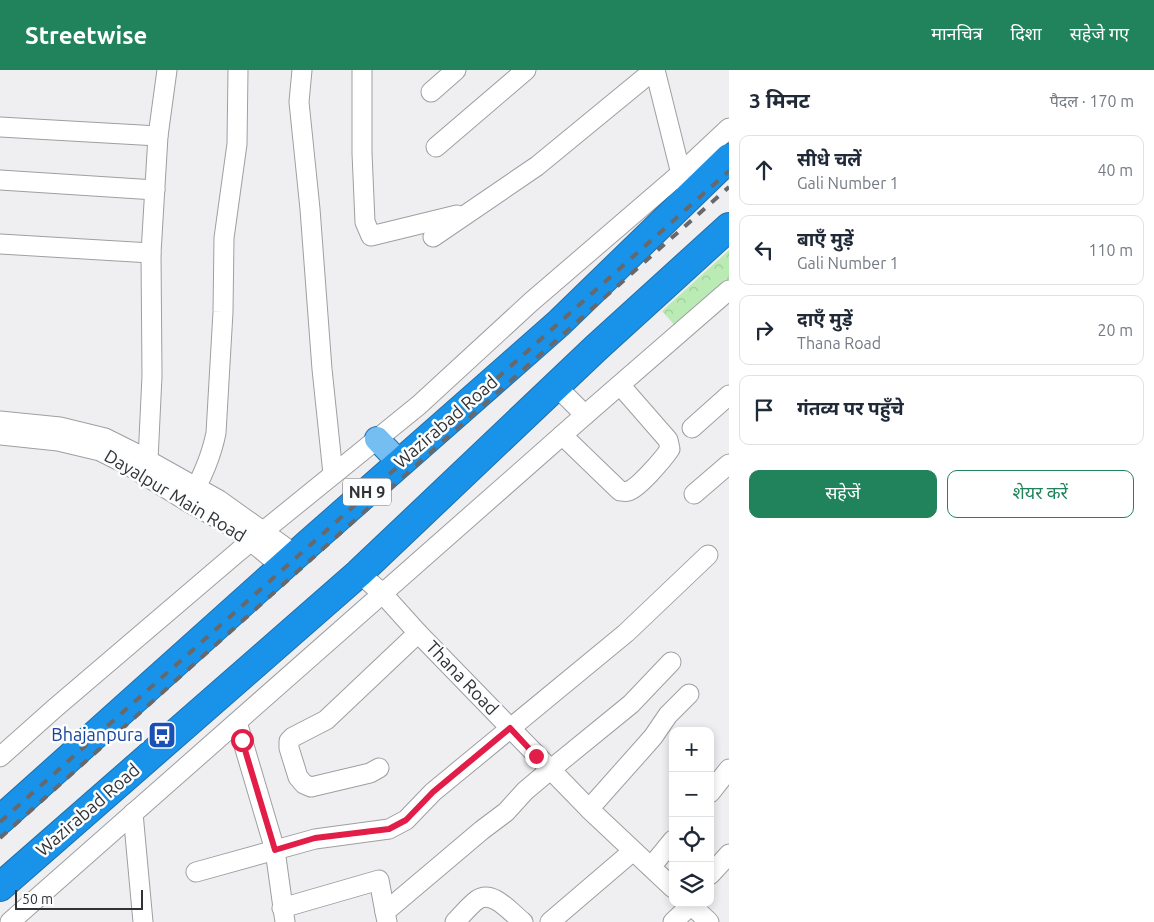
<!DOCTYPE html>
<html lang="hi">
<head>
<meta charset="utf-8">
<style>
	body { margin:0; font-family:Ubuntu,"Noto Sans Devanagari",sans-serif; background:#f2f2f3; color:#1f2937 }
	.controls { position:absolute; right:15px; bottom:15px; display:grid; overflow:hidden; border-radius:10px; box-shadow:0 2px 8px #0003 }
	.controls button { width:45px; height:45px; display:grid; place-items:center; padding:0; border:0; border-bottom:1px solid #e0e1e3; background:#fff; color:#1f2937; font:25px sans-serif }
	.scale { position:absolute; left:15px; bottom:12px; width:128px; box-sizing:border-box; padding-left:5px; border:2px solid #313233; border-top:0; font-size:14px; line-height:18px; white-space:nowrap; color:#313233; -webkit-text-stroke:4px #fcfdff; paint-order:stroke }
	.stop { position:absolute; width:15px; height:15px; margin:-11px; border:4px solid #e11d48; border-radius:50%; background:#fff }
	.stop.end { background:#e11d48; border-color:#fff; box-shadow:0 1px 5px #0008 }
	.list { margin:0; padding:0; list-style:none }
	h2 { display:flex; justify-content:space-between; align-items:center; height:65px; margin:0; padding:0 20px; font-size:21px }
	h2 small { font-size:16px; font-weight:400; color:#747a83 }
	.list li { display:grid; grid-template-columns:32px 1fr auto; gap:15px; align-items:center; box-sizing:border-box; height:70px; margin:0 10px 10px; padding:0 10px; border:1px solid #e0e1e3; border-radius:10px }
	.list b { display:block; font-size:19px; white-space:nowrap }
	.list p { margin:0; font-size:16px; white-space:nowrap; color:#747a83 }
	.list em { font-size:16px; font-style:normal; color:#747a83 }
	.actions { display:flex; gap:10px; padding:15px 20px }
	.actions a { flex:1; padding:11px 0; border:1px solid #21835c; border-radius:10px; text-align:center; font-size:18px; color:#21835c }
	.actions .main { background:#21835c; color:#fff }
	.icon { flex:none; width:28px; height:28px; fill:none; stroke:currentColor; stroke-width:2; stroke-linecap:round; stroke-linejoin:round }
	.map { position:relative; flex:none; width:729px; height:852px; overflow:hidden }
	header { display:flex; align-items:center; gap:30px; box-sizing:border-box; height:70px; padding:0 25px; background:#21835c; color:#fff }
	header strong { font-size:24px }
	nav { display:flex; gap:28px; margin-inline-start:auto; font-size:18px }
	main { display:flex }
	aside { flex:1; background:#fff }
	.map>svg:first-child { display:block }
	.park { fill:url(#park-crowns) }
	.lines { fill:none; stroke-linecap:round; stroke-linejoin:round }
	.minor-casing { stroke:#9e9fa1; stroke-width:21 }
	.major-casing { stroke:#2170a9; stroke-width:26 }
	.highway-casing { stroke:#2170a9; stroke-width:30 }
	.minor { stroke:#fff; stroke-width:19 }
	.major { stroke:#75bef2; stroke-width:24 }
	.highway { stroke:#1992e9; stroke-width:28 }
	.rail { stroke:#68686a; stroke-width:4; stroke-dasharray:9 9; stroke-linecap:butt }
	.route { stroke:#e11d48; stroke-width:6 }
	.labels { text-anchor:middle; stroke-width:5; stroke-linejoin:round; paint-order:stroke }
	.shield { fill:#fcfdff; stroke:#6e6f70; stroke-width:1 }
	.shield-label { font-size:16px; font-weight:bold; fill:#313233 }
	.street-label { font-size:18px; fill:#313233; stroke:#fcfdff }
	.transit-label { font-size:18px; fill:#164399; stroke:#fcfdff; text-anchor:end }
</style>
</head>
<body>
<header>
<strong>Streetwise</strong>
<nav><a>मानचित्र</a><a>दिशा</a><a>सहेजे गए</a></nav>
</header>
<main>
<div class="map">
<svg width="729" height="852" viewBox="0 0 729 852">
	<defs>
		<pattern id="park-crowns" width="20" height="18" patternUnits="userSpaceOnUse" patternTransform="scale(1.25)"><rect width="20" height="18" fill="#baebb5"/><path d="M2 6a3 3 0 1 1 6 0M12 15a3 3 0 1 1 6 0" fill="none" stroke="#a0ca9c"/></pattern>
	</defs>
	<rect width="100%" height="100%" fill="#efeff2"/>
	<path class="park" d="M729 180V227L684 266 662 241Z"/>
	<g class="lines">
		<defs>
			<g id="minor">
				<path d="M302 0 299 32 310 139 322 299 333 404"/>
				<path d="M362 0V83L365 152 371 166 457 145"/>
				<path d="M655 0 683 112"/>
				<path d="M431 22 456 0"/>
				<path d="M0 57 158 66"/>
				<path d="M436 77 526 0"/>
				<path d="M0 110 155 120"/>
				<path d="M433 167 537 96 654 0"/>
				<path d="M0 174 151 183"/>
				<path d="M556 316 585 345"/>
				<path d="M0 351 60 357 105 368 135 383 219 430 296 485"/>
				<path d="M692 358 729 325"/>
				<path d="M0 365 58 371 100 381 128 395 188 432 235 458 282 497"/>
				<path d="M562 365 620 421C622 421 625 422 628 421 637 420 664 388 670 379L668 370 620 315"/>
				<path d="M148 390 152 306 151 183 158 66 167 0"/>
				<path d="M694 424 729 394"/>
				<path d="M188 432C201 410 211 388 216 363L223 242 224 168 237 74 238 0"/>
				<path d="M359 503 382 523 418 563 589 739 673 818"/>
				<path d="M237 652 275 780 285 852"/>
				<path d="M0 687 55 638 239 481 419 335 531 232 681 103 729 58"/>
				<path d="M379 698 370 703 311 717 304 714 298 707 289 678V671L293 667 326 650 418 563"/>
				<path d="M710 723 729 699"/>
				<path d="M589 739 653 667 668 645 689 624"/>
				<path d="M133 743 143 852"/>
				<path d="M651 797 673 770"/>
				<path d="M196 802 315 769 389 759 406 750 433 722 626 563 708 485"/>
				<path d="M710 805 729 784"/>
				<path d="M689 833 709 852"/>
				<path d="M282 838 379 810 385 842"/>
				<path d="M10 852 585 345 729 220"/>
				<path d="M387 852 385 842 482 760 506 742 525 721 550 700 631 634 671 592"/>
				<path d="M455 852C462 845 469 836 477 830 493 819 511 843 523 852"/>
				<path d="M550 852 633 781"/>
				<path d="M673 852 691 835"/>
			</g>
			<path id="major" d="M377 369 400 393"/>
			<g id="highway">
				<path d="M0 750 308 474 559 253 729 88"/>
				<path d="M0 817 359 503 596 278 729 157"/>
			</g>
		</defs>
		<use href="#minor" class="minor-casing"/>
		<use href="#major" class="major-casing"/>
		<use href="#highway" class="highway-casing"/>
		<use href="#minor" class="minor"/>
		<use href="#major" class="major"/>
		<use href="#highway" class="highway"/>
		<g class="rail">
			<path d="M0 752 729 101"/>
			<path d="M0 768 480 338 729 117"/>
		</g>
	</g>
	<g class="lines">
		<path class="route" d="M242 670 275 780 315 768 389 759 406 750 433 722 510 658 536 686"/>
	</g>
	<defs>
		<symbol id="bus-square" viewBox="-11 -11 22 22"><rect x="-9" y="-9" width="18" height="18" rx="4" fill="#1a4fb4" stroke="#fcfdff"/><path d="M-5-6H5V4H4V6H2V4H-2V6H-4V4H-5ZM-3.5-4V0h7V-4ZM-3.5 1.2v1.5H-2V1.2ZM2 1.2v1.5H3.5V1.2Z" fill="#fff"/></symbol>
	</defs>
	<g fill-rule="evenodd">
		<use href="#bus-square" x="146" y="649" width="32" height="32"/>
	</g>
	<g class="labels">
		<rect class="shield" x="343" y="408.5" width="48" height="27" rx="4"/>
		<g class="shield-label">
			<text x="367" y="428">NH 9</text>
		</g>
		<g class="street-label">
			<text transform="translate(446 352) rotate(-41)" y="6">Wazirabad Road</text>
			<text transform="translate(175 426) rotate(31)" y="6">Dayalpur Main Road</text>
			<text transform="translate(462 608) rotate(46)" y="6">Thana Road</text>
			<text transform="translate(88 740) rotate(-41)" y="6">Wazirabad Road</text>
		</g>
		<g class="transit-label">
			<text x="143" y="671">Bhajanpura</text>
		</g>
	</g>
</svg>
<div class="controls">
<button>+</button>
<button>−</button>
<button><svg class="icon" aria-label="locate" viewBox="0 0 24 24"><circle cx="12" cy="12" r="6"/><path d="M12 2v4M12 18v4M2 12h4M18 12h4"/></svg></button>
<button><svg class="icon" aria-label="layers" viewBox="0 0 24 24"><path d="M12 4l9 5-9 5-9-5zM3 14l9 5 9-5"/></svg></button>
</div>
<div class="scale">50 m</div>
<div class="stop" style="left:242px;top:670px"></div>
<div class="stop end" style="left:536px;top:686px"></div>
</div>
<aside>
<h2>3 मिनट<small>पैदल · 170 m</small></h2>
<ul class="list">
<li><svg class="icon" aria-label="ahead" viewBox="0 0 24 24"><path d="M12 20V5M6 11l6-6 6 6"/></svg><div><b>सीधे चलें</b><p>Gali Number 1</p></div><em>40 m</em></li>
<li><svg class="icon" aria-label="left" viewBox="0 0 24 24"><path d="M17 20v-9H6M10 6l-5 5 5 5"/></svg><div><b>बाएँ मुड़ें</b><p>Gali Number 1</p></div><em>110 m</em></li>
<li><svg class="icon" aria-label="right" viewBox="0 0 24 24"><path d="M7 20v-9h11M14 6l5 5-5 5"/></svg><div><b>दाएँ मुड़ें</b><p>Thana Road</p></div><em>20 m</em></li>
<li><svg class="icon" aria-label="arrive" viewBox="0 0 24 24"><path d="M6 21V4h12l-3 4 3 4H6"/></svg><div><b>गंतव्य पर पहुँचे</b></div></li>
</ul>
<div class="actions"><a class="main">सहेजें</a><a>शेयर करें</a></div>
</aside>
</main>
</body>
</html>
